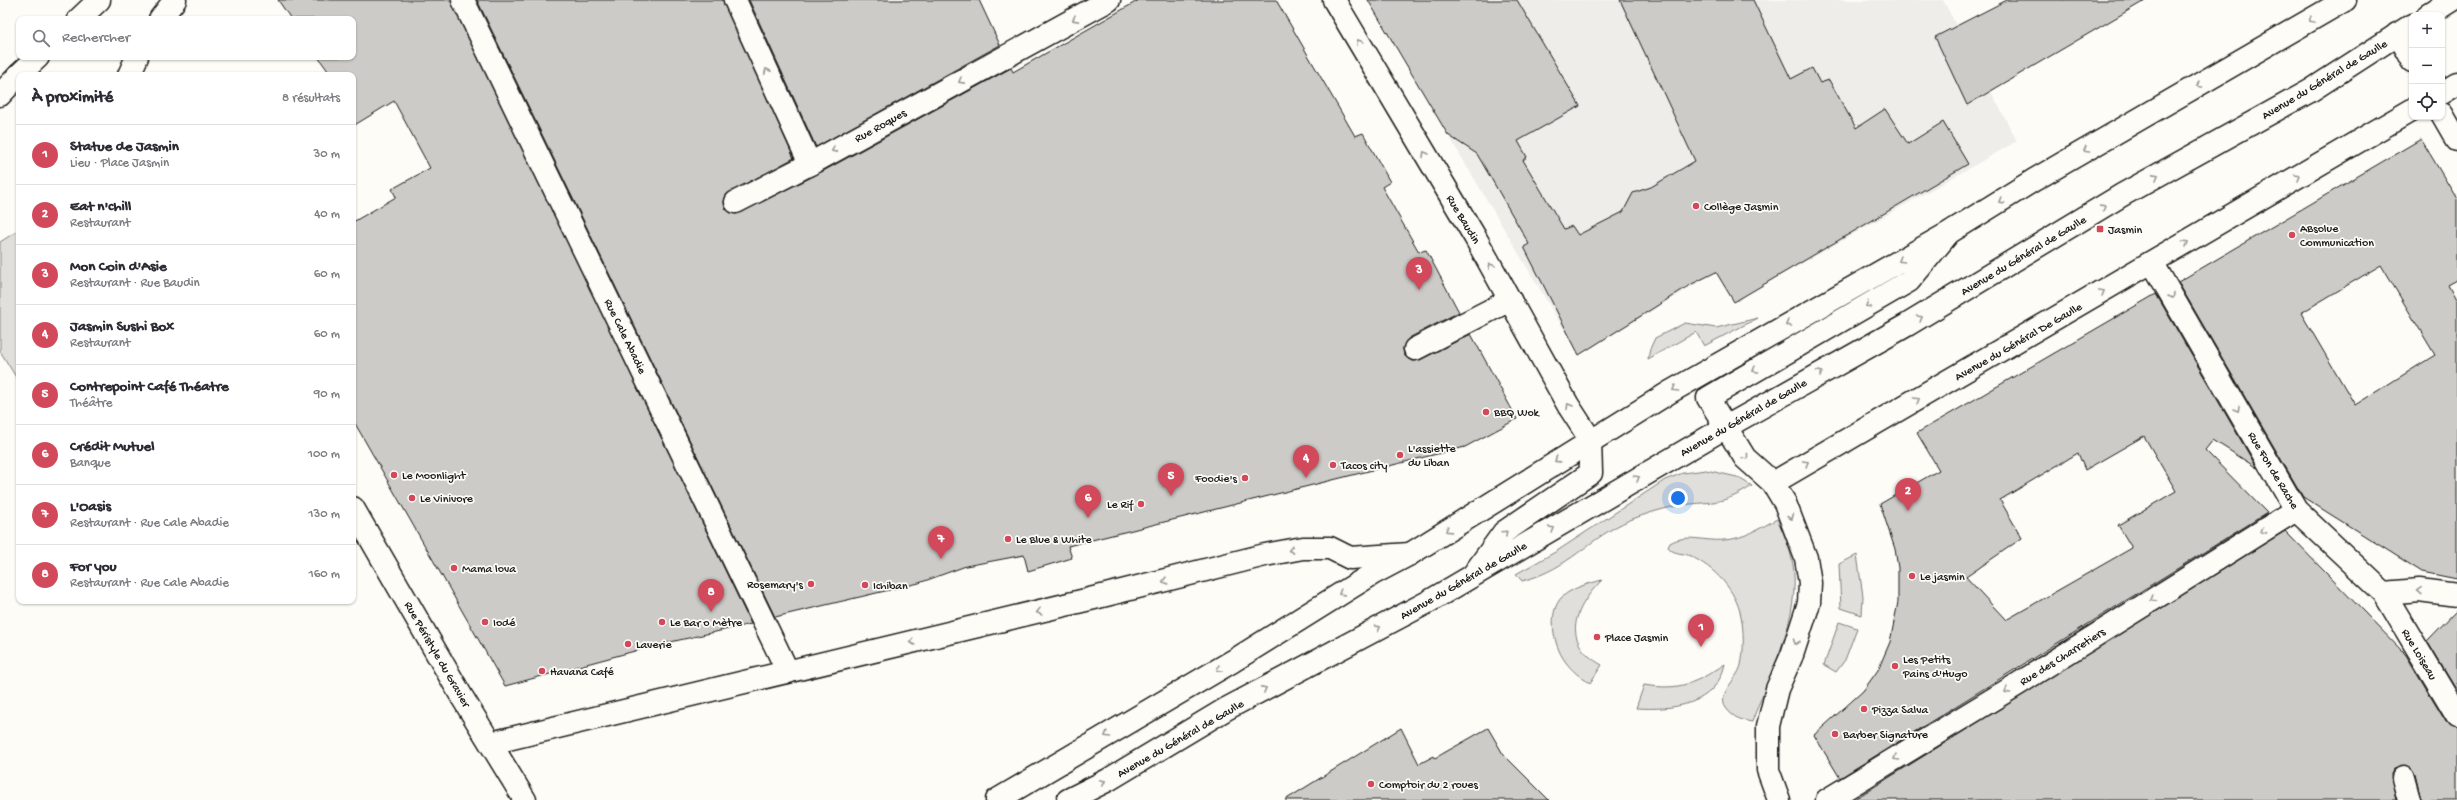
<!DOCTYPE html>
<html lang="fr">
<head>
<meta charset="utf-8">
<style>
	body { margin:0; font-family:"Gochi Hand",sans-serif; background:#f7f7f7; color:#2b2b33 }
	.controls { position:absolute; right:12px; top:12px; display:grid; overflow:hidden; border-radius:8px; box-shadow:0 1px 3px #0004 }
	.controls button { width:36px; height:36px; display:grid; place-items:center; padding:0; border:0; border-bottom:1px solid #e1e1e2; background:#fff; color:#2b2b33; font:20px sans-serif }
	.you { position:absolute; left:1678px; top:498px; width:14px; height:14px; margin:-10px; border:3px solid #fff; border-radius:50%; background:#1a73e8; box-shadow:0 0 0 6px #1a73e833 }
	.badge { display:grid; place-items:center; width:26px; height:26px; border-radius:50%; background:#d1495b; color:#fff; font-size:13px; font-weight:700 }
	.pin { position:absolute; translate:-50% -33px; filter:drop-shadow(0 1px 2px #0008) }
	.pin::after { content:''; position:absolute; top:21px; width:14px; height:12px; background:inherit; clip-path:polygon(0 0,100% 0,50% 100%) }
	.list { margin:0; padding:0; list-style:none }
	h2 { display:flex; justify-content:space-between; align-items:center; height:52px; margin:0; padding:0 16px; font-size:17px }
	h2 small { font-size:13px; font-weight:400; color:#7c7c81 }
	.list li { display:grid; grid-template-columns:26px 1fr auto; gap:12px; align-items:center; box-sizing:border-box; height:60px; padding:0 16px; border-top:1px solid #e1e1e2 }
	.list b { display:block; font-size:15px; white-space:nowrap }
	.list p { margin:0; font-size:13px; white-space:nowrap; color:#7c7c81 }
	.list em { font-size:13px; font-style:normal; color:#7c7c81 }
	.icon { flex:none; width:22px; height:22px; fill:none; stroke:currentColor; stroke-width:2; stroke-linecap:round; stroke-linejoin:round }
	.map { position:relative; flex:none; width:2457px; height:800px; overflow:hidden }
	.search { position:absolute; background:#fff; box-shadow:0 1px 3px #0004; left:16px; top:16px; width:340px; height:44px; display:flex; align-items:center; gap:10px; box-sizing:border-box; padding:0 14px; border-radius:8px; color:#7c7c81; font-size:15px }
	.panel { position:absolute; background:#fff; box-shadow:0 1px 3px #0004; left:16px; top:72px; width:340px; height:532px; border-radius:8px }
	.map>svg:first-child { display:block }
	.built { fill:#eeede9 }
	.green { fill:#e0dfdb; stroke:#7e7e7c }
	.building { fill:#cccbc8; stroke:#1c1c1c; fill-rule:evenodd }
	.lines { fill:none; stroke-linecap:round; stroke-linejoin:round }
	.lane-casing { stroke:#1c1c1c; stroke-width:25 }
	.street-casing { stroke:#1c1c1c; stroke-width:25 }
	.secondary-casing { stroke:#1c1c1c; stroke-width:25 }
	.primary-casing { stroke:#1c1c1c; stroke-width:25 }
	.lane { stroke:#fdfcf7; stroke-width:22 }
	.street { stroke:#fdfcf7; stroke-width:22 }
	.secondary { stroke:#fdfcf7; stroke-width:22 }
	.primary { stroke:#fdfcf7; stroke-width:22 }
	.oneway { stroke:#989794 }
	.poi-dot { fill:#d1495b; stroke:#fdfcf7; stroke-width:1.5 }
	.labels { text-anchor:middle; stroke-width:3.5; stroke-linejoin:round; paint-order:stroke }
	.street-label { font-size:12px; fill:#1c1c1c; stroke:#fdfcf7 }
	.poi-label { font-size:12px; fill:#1c1c1c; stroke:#fdfcf7; text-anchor:start }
</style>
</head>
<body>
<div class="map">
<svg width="2457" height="800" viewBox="0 0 2457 800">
	<rect width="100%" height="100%" fill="#fdfcf7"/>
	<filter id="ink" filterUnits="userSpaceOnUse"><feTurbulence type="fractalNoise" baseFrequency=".025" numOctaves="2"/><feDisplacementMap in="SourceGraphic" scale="8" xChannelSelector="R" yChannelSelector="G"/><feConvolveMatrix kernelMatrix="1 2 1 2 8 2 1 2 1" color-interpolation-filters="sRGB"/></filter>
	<g filter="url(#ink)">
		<path class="built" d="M1368 0H1943L2017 141 1734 302 1716 272 1579 355Z"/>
		<g class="green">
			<path d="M19 230V382L0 351V242Z"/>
			<path d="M1758 318 1704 346 1696 332 1648 359 1650 349 1655 338 1685 323 1716 328Z"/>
			<path d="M1706 470 1737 477 1752 486C1720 507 1711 500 1677 506 1661 509 1645 514 1630 520 1589 537 1570 569 1522 581L1516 574 1557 551 1665 480 1683 473Z"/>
			<path d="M1777 519C1785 536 1793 555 1794 574 1797 626 1769 674 1752 722 1741 720 1733 718 1726 708 1716 694 1738 679 1741 665 1744 651 1744 631 1741 616 1736 590 1714 567 1690 556 1682 552 1674 555 1668 547L1670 543C1687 533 1704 542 1724 540 1744 539 1760 528 1777 519Z"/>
			<path d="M1857 555 1863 596 1862 615 1841 608 1839 564Z"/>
			<path d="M1602 580C1574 608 1560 642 1602 665L1590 683C1581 678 1571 670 1565 661 1553 645 1547 612 1562 597 1573 587 1588 584 1602 580Z"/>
			<path d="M1839 622 1857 628 1845 660 1836 672 1824 665Z"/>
			<path d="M1725 664C1716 706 1672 710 1636 708L1644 685C1680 691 1696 683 1725 664Z"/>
		</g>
		<g class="building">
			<path d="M278 0H451L751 624 657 645 505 686 353 420V222L396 197 392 189 430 168 394 101 353 126V75H331L318 57H353V19H291Z"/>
			<path d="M477 0H723L794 158 726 195 724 202 725 208 736 214 816 175 1011 68 1013 72 1139 0H1276L1355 136 1363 133 1390 182 1382 187 1419 252 1426 250 1459 312 1409 338 1403 348 1404 355 1414 361 1420 360 1471 334 1517 419 1465 447 1068 546 1072 558 1028 571 1024 555 966 566 919 583 775 617Z"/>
			<path d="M749 0H979L1000 45 816 147Z"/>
			<path d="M1368 0H1517L1580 106 1518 141 1527 157 1523 160 1564 229 1572 226 1578 235 1623 212 1633 193 1651 187 1695 161 1620 0H1753L1791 79 1812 68 1820 83 1829 80 1856 128 1885 109 1908 144 1943 122 1968 164 1734 302 1716 272 1690 285 1579 355 1524 247 1529 244 1477 154 1448 135Z"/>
			<path d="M2007 0H2146L1967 105 1935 37Z"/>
			<path d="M2421 139 2457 199V280L2448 285 2457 302V579L2422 572 2303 497 2178 282ZM2381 265 2435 355 2355 405 2301 313Z"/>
			<path d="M2156 294 2257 468 2213 440 2205 450 2267 513 1840 778 1814 735 1863 691 1878 670 1890 642 1898 602V568L1895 549 1880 504 1939 470 1917 433ZM2144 436 2176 491 2118 525 2132 548 2006 620 1966 577 2022 538 2000 500 2078 453 2085 470Z"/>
			<path d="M2285 531 2406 655 2446 721 2457 727V800H2421L2415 774 2406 766 2394 769 2391 774 2396 800H1853Z"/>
			<path d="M2457 610V691L2427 641Z"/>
			<path d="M1401 728 1419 764 1434 756 1435 758 1488 728 1503 754 1549 800H1285Z"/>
		</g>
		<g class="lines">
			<defs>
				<g id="lane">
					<path d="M736 202 810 164"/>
					<path d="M1415 349 1510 300"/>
					<path d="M2403 778 2409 800"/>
				</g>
				<g id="street">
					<path d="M463 0 788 672"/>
					<path d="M735 0 810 164 1109 0"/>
					<path d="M1334 0 1475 237 1568 405 1590 439 1591 473 1504 532 1473 575"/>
					<path d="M160 19 175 0"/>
					<path d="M2397 34 2412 61"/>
					<path d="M129 75 137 57"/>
					<path d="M2442 93 2457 84"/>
					<path d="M2442 114 2457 140"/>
					<path d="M2152 262 2296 510 2384 593 2457 715"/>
					<path d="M1773 483 2412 110"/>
					<path d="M353 508 462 697 525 800"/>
					<path d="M2384 593 2419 590 2457 595"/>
					<path d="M491 743 1094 598 1265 555 1303 548H1330L1350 558 1410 554"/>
					<path d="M1779 800 1768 770V726L1777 689 1792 655 1809 603 1810 583 1806 558 1785 503 1773 483 1745 458 1708 398 1909 281 1947 235"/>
					<path d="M1827 800 2018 684 2296 510"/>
				</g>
				<g id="secondary">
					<path d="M2428 15 2452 0"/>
					<path d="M997 800 1233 661 1374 573 1410 554 1670 392 1947 234 2034 180 2345 0"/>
					<path d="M1068 800 1108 780 1226 709 1428 602 1726 427 1907 325 2122 195 2310 91 2412 25"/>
				</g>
				<g id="primary">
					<path d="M79 19 99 0"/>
					<path d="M19 75 38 57"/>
					<path d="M0 95 19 75"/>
				</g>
			</defs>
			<use href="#lane" class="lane-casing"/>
			<use href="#street" class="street-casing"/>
			<use href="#secondary" class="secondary-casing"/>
			<use href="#primary" class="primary-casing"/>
			<use href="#lane" class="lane"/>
			<use href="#street" class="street"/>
			<use href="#secondary" class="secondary"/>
			<use href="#primary" class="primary"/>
		</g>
		<defs><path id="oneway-chevron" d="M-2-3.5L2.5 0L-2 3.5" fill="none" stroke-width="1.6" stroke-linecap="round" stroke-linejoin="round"/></defs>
		<g class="oneway">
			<use href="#oneway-chevron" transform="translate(1075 19) rotate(151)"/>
			<use href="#oneway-chevron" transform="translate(2311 20) rotate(150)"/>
			<use href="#oneway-chevron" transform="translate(1359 42) rotate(-121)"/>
			<use href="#oneway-chevron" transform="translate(767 71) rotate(-115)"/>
			<use href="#oneway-chevron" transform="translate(961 81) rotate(151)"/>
			<use href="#oneway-chevron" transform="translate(2199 85) rotate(150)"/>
			<use href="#oneway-chevron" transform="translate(834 150) rotate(151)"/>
			<use href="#oneway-chevron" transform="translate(2086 150) rotate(150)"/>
			<use href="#oneway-chevron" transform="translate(1425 154) rotate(-121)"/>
			<use href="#oneway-chevron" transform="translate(2156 176) rotate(-29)"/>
			<use href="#oneway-chevron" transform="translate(2298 177) rotate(-30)"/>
			<use href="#oneway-chevron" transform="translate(2001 201) rotate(148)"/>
			<use href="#oneway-chevron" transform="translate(2103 207) rotate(-32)"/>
			<use href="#oneway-chevron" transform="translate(2186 243) rotate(-30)"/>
			<use href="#oneway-chevron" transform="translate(1901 260) rotate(150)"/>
			<use href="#oneway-chevron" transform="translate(1491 266) rotate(-120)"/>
			<use href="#oneway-chevron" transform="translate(2102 292) rotate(-30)"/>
			<use href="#oneway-chevron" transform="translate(2172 296) rotate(60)"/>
			<use href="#oneway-chevron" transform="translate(1868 305) rotate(150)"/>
			<use href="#oneway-chevron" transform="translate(1920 318) rotate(-31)"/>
			<use href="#oneway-chevron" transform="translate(1788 324) rotate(150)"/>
			<use href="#oneway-chevron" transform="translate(1755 370) rotate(150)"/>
			<use href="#oneway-chevron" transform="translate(1820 373) rotate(-28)"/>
			<use href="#oneway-chevron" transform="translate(1675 389) rotate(150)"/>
			<use href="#oneway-chevron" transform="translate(1917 400) rotate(-30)"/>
			<use href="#oneway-chevron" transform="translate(1569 406) rotate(-121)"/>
			<use href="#oneway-chevron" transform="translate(2237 409) rotate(60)"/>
			<use href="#oneway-chevron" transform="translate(1746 457) rotate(50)"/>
			<use href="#oneway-chevron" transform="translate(1557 460) rotate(147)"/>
			<use href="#oneway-chevron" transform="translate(1806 463) rotate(-31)"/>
			<use href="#oneway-chevron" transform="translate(1637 478) rotate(-30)"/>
			<use href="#oneway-chevron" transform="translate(1791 517) rotate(67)"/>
			<use href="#oneway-chevron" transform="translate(1552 529) rotate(-31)"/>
			<use href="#oneway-chevron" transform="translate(1448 530) rotate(148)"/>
			<use href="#oneway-chevron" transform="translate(2263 531) rotate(148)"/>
			<use href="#oneway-chevron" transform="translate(1505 533) rotate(-43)"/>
			<use href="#oneway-chevron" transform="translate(1291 550) rotate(169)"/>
			<use href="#oneway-chevron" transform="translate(1165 581) rotate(165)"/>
			<use href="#oneway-chevron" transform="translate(2420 591) rotate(-178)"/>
			<use href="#oneway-chevron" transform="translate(1341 593) rotate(148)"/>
			<use href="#oneway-chevron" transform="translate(2153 599) rotate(148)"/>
			<use href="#oneway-chevron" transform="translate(1039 612) rotate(166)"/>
			<use href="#oneway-chevron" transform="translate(1378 628) rotate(-28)"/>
			<use href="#oneway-chevron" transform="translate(912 642) rotate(166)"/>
			<use href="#oneway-chevron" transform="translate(1796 642) rotate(109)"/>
			<use href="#oneway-chevron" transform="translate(1219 669) rotate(149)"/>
			<use href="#oneway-chevron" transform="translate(1264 689) rotate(-28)"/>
			<use href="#oneway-chevron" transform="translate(2007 691) rotate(149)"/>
			<use href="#oneway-chevron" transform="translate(1107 735) rotate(149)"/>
			<use href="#oneway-chevron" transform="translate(1896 758) rotate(149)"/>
			<use href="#oneway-chevron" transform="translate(1103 782) rotate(-27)"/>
		</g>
	</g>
	<g class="poi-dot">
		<circle cx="1696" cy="206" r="4"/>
		<rect x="2096" y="225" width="8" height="8" rx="2"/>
		<circle cx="2292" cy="235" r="4"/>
		<circle cx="1486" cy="412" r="4"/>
		<circle cx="1400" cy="455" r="4"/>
		<circle cx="1333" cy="465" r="4"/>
		<circle cx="394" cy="475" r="4"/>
		<circle cx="1245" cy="478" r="4"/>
		<circle cx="412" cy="498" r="4"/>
		<circle cx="1141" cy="504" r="4"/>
		<circle cx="1008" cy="539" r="4"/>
		<circle cx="454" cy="568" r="4"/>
		<circle cx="1912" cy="576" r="4"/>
		<circle cx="811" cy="584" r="4"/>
		<circle cx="865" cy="585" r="4"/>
		<circle cx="485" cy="622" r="4"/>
		<circle cx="662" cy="622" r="4"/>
		<circle cx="1597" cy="637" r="4"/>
		<circle cx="628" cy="644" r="4"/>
		<circle cx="1895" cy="666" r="4"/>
		<circle cx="542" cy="671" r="4"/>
		<circle cx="1864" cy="709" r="4"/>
		<circle cx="1835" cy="734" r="4"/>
		<circle cx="1371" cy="784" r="4"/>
	</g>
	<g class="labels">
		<g class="street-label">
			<text transform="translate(2324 79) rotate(-31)" y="4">Avenue du Général de Gaulle</text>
			<text transform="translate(880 125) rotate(-29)" y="4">Rue Roques</text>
			<text transform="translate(1464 219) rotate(59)" y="4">Rue Baudin</text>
			<text transform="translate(2023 255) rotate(-31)" y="4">Avenue du Général de Gaulle</text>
			<text transform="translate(626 336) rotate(64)" y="4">Rue Cale Abadie</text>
			<text transform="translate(2018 341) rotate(-30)" y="4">Avenue du Général De Gaulle</text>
			<text transform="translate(1743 417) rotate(-30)" y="4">Avenue du Général de Gaulle</text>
			<text transform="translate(2274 470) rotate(59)" y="4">Rue Fon de Rache</text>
			<text transform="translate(1463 580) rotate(-30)" y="4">Avenue du Général de Gaulle</text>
			<text transform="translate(438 654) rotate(60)" y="4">Rue Péristyle du Gravier</text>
			<text transform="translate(2420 654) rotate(59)" y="4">Rue Loiseau</text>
			<text transform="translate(2062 656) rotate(-32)" y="4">Rue des Charretiers</text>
			<text transform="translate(1180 738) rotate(-30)" y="4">Avenue du Général de Gaulle</text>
		</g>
		<g class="poi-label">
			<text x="1704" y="210">Collège Jasmin</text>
			<text x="2300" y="232">ABsolue<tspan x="2300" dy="14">Communication</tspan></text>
			<text x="2108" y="233">Jasmin</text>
			<text x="1494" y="416">BBQ Wok</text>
			<text x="1408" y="452">L'assiette<tspan x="1408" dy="14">du Liban</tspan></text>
			<text x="1341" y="469">Tacos city</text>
			<text x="402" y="479">Le Moonlight</text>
			<text x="1237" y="482" text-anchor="end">Foodie's</text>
			<text x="420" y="502">Le Vinivore</text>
			<text x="1133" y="508" text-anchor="end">Le Rif</text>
			<text x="1016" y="543">Le Blue &amp; White</text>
			<text x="462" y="572">Mama lova</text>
			<text x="1920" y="580">Le jasmin</text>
			<text x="803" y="588" text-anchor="end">Rosemary's</text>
			<text x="873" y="589">Ichiban</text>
			<text x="493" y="626">Iodé</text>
			<text x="670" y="626">Le Bar o Mètre</text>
			<text x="1605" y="641">Place Jasmin</text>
			<text x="636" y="648">Laverie</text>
			<text x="1903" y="663">Les Petits<tspan x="1903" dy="14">Pains d'Hugo</tspan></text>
			<text x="550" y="675">Havana Café</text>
			<text x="1872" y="713">Pizza Salva</text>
			<text x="1843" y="738">Barber Signature</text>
			<text x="1379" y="788">Comptoir du 2 roues</text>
		</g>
	</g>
</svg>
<div class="controls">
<button>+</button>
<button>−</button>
<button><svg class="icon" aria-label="locate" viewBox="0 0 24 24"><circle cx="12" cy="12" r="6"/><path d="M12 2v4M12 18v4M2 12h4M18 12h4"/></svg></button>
</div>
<div class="you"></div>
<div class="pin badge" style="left:1701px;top:647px">1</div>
<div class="pin badge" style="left:1908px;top:511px">2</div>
<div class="pin badge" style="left:1419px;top:290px">3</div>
<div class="pin badge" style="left:1306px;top:478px">4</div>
<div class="pin badge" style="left:1171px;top:496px">5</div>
<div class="pin badge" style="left:1088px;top:518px">6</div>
<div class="pin badge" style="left:941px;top:559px">7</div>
<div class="pin badge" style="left:711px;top:612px">8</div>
<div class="search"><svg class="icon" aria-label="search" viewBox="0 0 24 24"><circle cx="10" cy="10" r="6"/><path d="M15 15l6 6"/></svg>Rechercher</div>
<section class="panel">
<h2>À proximité<small>8 résultats</small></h2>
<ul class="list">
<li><span class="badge">1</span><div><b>Statue de Jasmin</b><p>Lieu · Place Jasmin</p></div><em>30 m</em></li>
<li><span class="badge">2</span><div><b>Eat n'chill</b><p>Restaurant</p></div><em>40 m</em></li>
<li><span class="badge">3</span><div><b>Mon Coin d'Asie</b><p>Restaurant · Rue Baudin</p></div><em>60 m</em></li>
<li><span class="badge">4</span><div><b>Jasmin Sushi Box</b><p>Restaurant</p></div><em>60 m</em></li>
<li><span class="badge">5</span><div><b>Contrepoint Café Théatre</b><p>Théâtre</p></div><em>90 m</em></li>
<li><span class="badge">6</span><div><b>Crédit Mutuel</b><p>Banque</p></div><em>100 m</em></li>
<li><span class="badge">7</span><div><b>L'Oasis</b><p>Restaurant · Rue Cale Abadie</p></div><em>130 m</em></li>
<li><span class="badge">8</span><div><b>For you</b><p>Restaurant · Rue Cale Abadie</p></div><em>160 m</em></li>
</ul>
</section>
</div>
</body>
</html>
